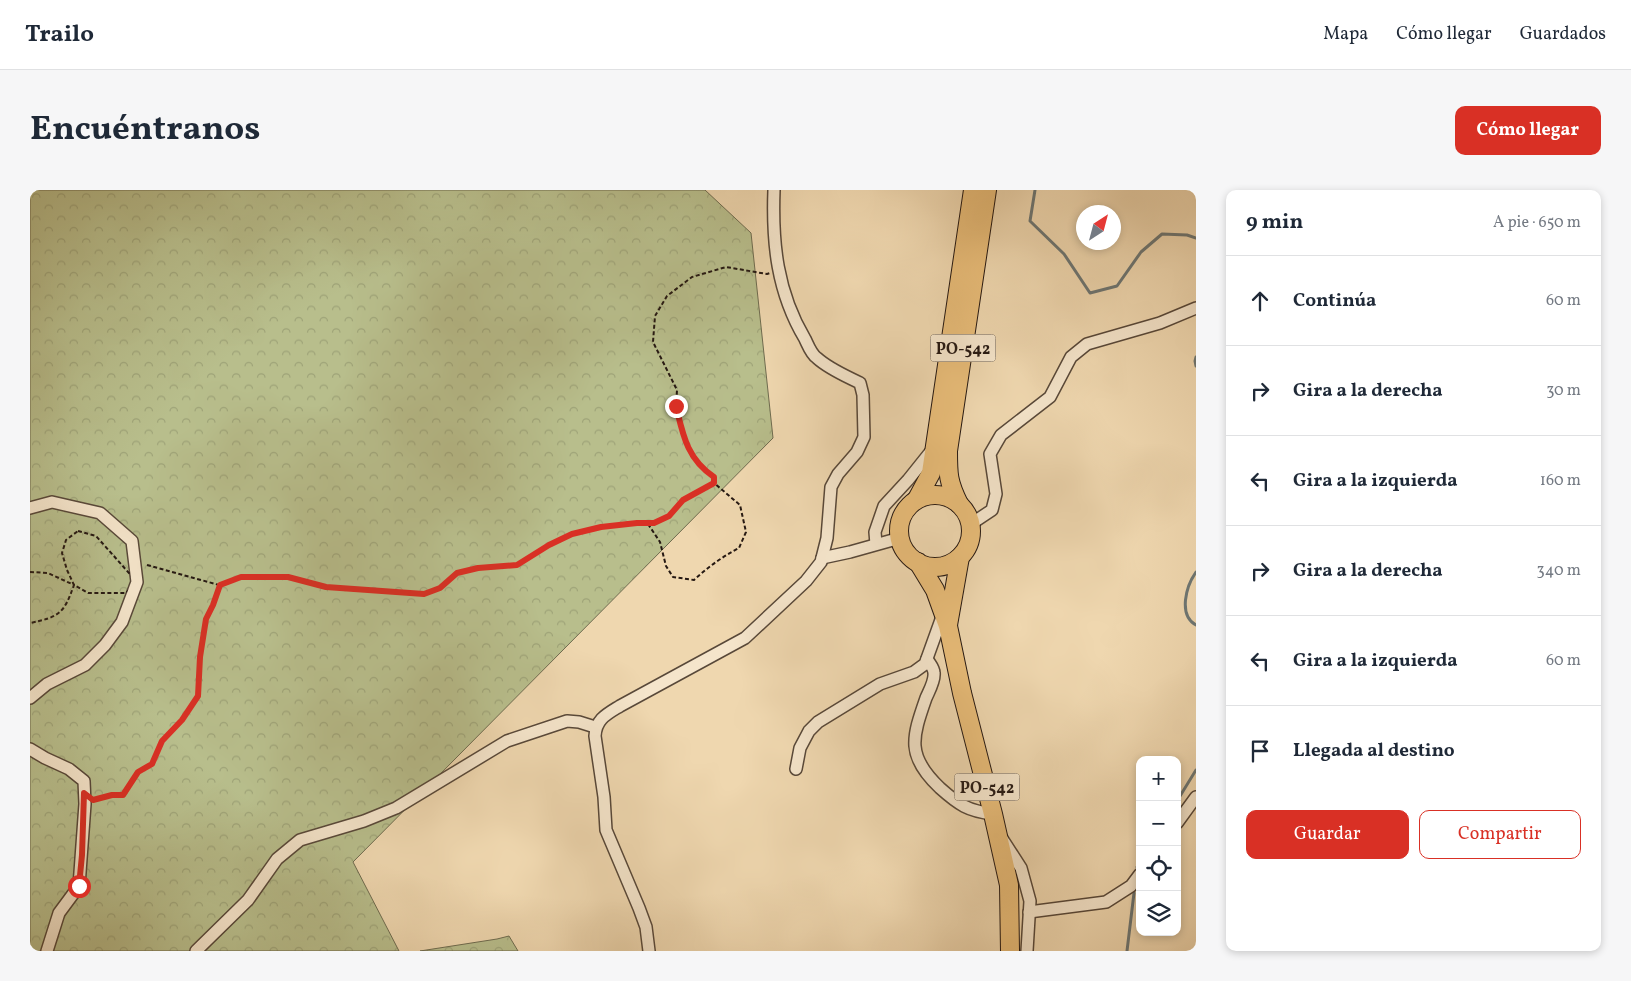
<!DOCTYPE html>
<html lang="es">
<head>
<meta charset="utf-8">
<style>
	body { margin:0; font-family:Vollkorn,serif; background:#f6f6f7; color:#1f2937 }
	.controls { position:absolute; right:15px; bottom:15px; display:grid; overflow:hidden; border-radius:10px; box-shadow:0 2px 8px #0003 }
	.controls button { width:45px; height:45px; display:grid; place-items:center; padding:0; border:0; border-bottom:1px solid #e0e1e3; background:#fff; color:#1f2937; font:25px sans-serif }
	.compass { position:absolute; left:1046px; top:15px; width:45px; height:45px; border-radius:50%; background:#fff; box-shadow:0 2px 8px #0003; rotate:36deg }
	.stop { position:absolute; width:15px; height:15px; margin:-11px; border:4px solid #d93025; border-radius:50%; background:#fff }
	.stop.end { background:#d93025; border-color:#fff; box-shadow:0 1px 5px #0008 }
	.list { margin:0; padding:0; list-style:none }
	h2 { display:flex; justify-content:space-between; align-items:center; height:65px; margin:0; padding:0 20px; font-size:21px }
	h2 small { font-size:16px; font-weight:400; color:#747a83 }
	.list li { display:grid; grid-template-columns:32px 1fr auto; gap:15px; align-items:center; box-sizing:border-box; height:90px; padding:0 20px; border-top:1px solid #e0e1e3 }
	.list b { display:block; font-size:19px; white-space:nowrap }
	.list em { font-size:16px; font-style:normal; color:#747a83 }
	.actions { display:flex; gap:10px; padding:15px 20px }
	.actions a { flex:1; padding:11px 0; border:1px solid #d93025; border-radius:10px; text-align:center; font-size:18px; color:#d93025 }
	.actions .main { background:#d93025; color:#fff }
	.icon { flex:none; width:28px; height:28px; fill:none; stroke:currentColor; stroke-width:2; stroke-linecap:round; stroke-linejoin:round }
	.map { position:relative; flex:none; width:1166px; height:761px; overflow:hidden; border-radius:10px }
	header { display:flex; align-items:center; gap:30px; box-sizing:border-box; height:70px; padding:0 25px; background:#fff; border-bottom:1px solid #e0e1e3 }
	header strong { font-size:24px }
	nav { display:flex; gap:28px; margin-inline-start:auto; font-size:18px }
	.intro { display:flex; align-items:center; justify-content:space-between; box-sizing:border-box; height:120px; padding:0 30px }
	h1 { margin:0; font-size:35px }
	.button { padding:12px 22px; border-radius:10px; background:#d93025; color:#fff; font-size:18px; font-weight:700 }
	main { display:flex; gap:30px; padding:0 30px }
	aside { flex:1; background:#fff; border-radius:10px; box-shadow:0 2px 8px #0003 }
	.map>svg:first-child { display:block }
	.forest { fill:url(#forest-crowns); stroke:#6e6b4f }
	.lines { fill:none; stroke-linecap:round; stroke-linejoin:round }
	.stream { stroke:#6e7774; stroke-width:3 }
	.minor-casing { stroke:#584839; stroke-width:14 }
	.primary-casing { stroke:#251812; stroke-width:20 }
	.path { stroke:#251812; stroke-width:2; stroke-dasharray:4 2.5; stroke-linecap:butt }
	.minor { stroke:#f5e5cb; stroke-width:11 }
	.primary { stroke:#e8bc78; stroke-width:18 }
	.route { stroke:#d93025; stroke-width:6 }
	.labels { text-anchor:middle; stroke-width:4; stroke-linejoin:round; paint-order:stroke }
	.shield { fill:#f5e5cb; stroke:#63564a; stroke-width:1 }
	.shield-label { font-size:16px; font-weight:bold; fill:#251812 }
</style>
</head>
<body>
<header>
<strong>Trailo</strong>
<nav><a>Mapa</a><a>Cómo llegar</a><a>Guardados</a></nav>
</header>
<div class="intro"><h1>Encuéntranos</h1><a class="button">Cómo llegar</a></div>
<main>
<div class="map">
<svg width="1166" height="761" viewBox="0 0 1166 761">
	<defs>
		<pattern id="forest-crowns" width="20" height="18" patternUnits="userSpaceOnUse" patternTransform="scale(1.25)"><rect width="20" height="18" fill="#b8be8c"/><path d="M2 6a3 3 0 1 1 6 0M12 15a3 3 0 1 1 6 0" fill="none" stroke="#9ea378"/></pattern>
	</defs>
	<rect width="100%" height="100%" fill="#efd7af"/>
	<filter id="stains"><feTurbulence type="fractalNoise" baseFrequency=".004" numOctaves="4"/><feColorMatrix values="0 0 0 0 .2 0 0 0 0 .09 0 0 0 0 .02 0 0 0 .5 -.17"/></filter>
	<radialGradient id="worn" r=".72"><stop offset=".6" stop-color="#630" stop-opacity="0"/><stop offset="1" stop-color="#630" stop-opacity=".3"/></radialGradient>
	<g class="forest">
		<path d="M0 0H675L721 43 743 248 323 672 369 761H0Z"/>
		<path d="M479 746 488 761H390L467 749Z"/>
	</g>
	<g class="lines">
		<g class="stream">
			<path d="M1005 0 1000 31 1034 64 1060 103 1087 96 1111 62 1132 44 1157 45 1166 48"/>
			<path d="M1166 167 1165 171 1166 176"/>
			<path d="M1166 382C1156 396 1148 425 1166 435"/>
			<path d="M1147 611 1166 580"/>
			<path d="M1107 677 1110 673"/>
			<path d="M1097 761 1104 703"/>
		</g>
		<defs>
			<g id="minor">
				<path d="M0 318 22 312 70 323 102 351 107 392 92 432 75 455 55 475 17 494 0 508"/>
				<path d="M941 334 962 320 966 304 960 264 971 245 1020 207 1041 167 1057 154 1130 133 1166 118"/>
				<path d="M846 354 845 342 854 316 878 290 902 260"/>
				<path d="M792 368 820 362 870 348"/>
				<path d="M897 469C900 474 904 478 904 483 905 491 899 501 896 508 882 548 876 566 910 598 929 615 938 621 963 624"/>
				<path d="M0 559 15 568 39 579 54 591 55 614 49 696 29 723 17 761"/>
				<path d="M766 579 770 558 779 541 788 532 850 494 884 482 895 474 913 424"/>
				<path d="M1147 633 1166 607"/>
				<path d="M971 647 991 678 1000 711 997 761"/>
				<path d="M999 722 1076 712 1101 696 1110 684"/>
				<path d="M166 761 218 710 247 669 270 650 334 631 366 618 477 551 537 531 549 532 565 537"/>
				<path d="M619 761 616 737 609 718 576 640 574 607 565 546C566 529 577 524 590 516L715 448 776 391 791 372 797 348 801 297 808 284 827 262 834 247 833 205 830 193C816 186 799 179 787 168 781 164 778 155 775 149 747 102 742 53 744 0"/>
			</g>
			<g id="primary">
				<circle cx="905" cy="341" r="36"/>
				<path d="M887 309 901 283 943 0"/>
				<path d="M929 314C918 292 918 284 918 261L957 0"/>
				<path d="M888 372 905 400 918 436 932 503 963 624 979 695 980 761"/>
				<path d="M918 435 930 367"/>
			</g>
		</defs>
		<use href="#minor" class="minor-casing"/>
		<use href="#primary" class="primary-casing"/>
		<g class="path">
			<path d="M618 334 630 352 636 376 643 387 664 390C678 377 692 367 709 358L716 342 710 315 684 293"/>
			<path d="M48 341 66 346 107 392 96 403H58L44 395 37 380 32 363 36 350Z"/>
			<path d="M117 375 189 395"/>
			<path d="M0 382 18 383 44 395C34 423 30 427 0 433"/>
			<path d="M65 609 82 605H93L108 582 122 574 132 551 152 530 168 506 170 467 176 429 183 415 190 395 211 387H258L296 397 394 404 410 398 427 383 448 378 487 375 519 355 541 345 571 337 607 333H624L639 326 653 310 684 293V287L662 267 652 243 646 216 647 200 623 152 625 126 637 106 662 87 696 77 737 84 740 83"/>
		</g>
		<use href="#minor" class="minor"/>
		<use href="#primary" class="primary"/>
	</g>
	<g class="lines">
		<path class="route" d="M49 696 52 665 54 603 63 610 82 605H93L108 582 122 574 132 551 152 530 168 506 170 467 176 429 183 415 190 395 211 387H258L296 397 394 404 410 398 427 383 448 378 487 375 519 355 542 344 571 337 607 333H624L639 326 653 310 684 293V287C657 269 653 245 646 216"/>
	</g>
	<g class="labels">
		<g class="shield">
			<rect x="900.5" y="144.5" width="65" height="27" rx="4"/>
			<rect x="924.5" y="583.5" width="65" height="27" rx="4"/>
		</g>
		<g class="shield-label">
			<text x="933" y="164">PO-542</text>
			<text x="957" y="603">PO-542</text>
		</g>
	</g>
	<rect width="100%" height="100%" filter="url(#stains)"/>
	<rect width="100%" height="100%" fill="url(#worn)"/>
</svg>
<div class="controls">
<button>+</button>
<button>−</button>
<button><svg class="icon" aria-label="locate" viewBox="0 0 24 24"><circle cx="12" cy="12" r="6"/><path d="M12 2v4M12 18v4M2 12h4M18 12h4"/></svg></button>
<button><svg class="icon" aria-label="layers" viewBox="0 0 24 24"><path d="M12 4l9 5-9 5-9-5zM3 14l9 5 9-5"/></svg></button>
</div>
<svg class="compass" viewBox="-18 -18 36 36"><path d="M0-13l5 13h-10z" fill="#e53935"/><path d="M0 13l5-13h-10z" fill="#747a83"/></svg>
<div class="stop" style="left:49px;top:696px"></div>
<div class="stop end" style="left:646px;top:216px"></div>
</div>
<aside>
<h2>9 min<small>A pie · 650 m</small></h2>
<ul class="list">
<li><svg class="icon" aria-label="ahead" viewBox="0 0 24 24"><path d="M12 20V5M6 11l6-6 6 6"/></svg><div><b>Continúa</b></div><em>60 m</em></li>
<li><svg class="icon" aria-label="right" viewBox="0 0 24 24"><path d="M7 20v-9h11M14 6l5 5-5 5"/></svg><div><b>Gira a la derecha</b></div><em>30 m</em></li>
<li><svg class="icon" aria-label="left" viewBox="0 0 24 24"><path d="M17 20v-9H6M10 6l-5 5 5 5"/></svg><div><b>Gira a la izquierda</b></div><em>160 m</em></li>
<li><svg class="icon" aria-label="right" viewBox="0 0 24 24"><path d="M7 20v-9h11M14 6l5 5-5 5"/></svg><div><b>Gira a la derecha</b></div><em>340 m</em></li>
<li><svg class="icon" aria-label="left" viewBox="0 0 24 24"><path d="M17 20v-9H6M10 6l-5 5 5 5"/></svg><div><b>Gira a la izquierda</b></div><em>60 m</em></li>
<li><svg class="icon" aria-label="arrive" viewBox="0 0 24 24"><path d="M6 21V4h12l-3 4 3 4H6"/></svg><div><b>Llegada al destino</b></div></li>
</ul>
<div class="actions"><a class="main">Guardar</a><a>Compartir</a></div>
</aside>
</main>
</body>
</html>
